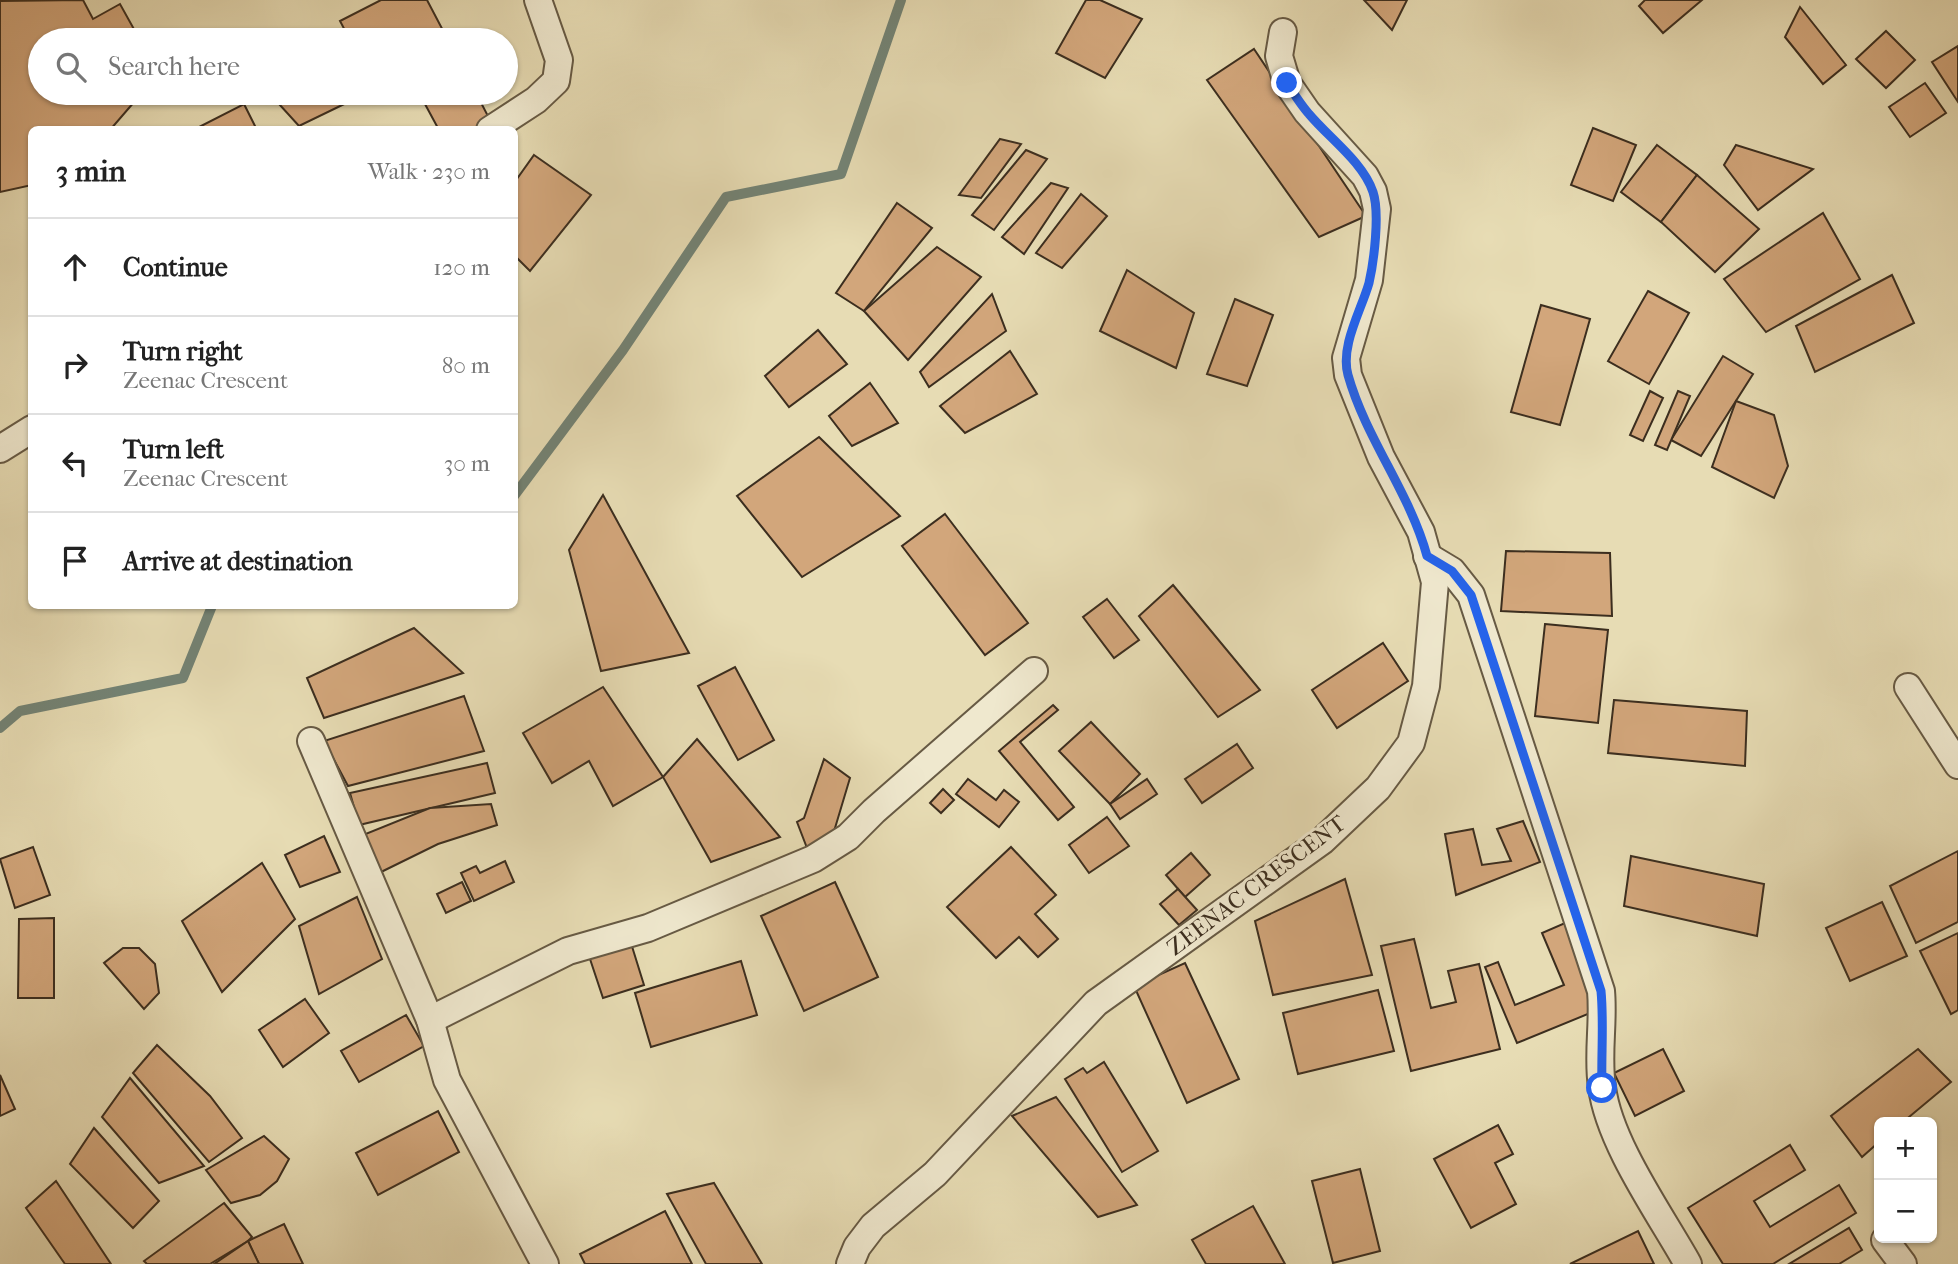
<!DOCTYPE html>
<html lang="en">
<head>
<meta charset="utf-8">
<style>
	body { margin:0; font-family:"IM FELL French Canon",serif; background:#f2f2f2; color:#222 }
	.controls { position:absolute; right:21px; bottom:21px; display:grid; overflow:hidden; border-radius:10px; box-shadow:0 2px 5px #0004 }
	.controls button { width:63px; height:63px; display:grid; place-items:center; padding:0; border:0; border-bottom:2px solid #e0e0e0; background:#fff; color:#222; font:35px sans-serif }
	.stop { position:absolute; width:21px; height:21px; margin:-16px; border:5px solid #2563eb; border-radius:50%; background:#fff }
	.stop.end { background:#2563eb; border-color:#fff; box-shadow:0 2px 7px #0008 }
	.list { margin:0; padding:0; list-style:none }
	h2 { display:flex; justify-content:space-between; align-items:center; height:91px; margin:0; padding:0 28px; font-size:30px }
	h2 small { font-size:23px; font-weight:400; color:#767676 }
	.list li { display:grid; grid-template-columns:46px 1fr auto; gap:21px; align-items:center; box-sizing:border-box; height:98px; padding:0 28px; border-top:2px solid #e0e0e0 }
	.list b { display:block; font-size:26px; white-space:nowrap }
	.list p { margin:0; font-size:23px; white-space:nowrap; color:#767676 }
	.list em { font-size:23px; font-style:normal; color:#767676 }
	.icon { flex:none; width:38px; height:38px; fill:none; stroke:currentColor; stroke-width:2; stroke-linecap:round; stroke-linejoin:round }
	.map { position:relative; flex:none; width:1958px; height:1264px; overflow:hidden }
	.search { position:absolute; background:#fff; box-shadow:0 2px 5px #0004; left:28px; top:28px; width:490px; height:77px; display:flex; align-items:center; gap:18px; box-sizing:border-box; padding:0 24px; border-radius:38px; color:#767676; font-size:26px }
	.panel { position:absolute; background:#fff; box-shadow:0 2px 5px #0004; left:28px; top:126px; width:490px; height:483px; border-radius:10px }
	.map>svg:first-child { display:block }
	.lines { fill:none; stroke-linecap:round; stroke-linejoin:round }
	.stream { stroke:#738375; stroke-width:10 }
	.building { fill:#d2a67b; stroke:#3c2e1f; stroke-width:2 }
	.minor-casing { stroke:#675a44; stroke-width:30 }
	.minor { stroke:#efe8ce; stroke-width:26 }
	.route { stroke:#2563eb; stroke-width:9 }
	.labels { text-anchor:middle; stroke-width:6; stroke-linejoin:round; paint-order:stroke }
	.street-label { font-size:23px; fill:#3c2e1f; stroke:#efe8ce }
</style>
</head>
<body>
<div class="map">
<svg width="1958" height="1264" viewBox="0 0 1958 1264">
	<rect width="100%" height="100%" fill="#e7dcb4"/>
	<filter id="stains"><feTurbulence type="fractalNoise" baseFrequency=".00286" numOctaves="4"/><feColorMatrix values="0 0 0 0 .2 0 0 0 0 .09 0 0 0 0 .02 0 0 0 .5 -.17"/></filter>
	<radialGradient id="worn" r=".72"><stop offset=".6" stop-color="#630" stop-opacity="0"/><stop offset="1" stop-color="#630" stop-opacity=".3"/></radialGradient>
	<g class="lines">
		<g class="stream">
			<path d="M514 496 623 350 726 197 841 174 901 0"/>
			<path d="M0 728 20 711 183 678 212 606"/>
		</g>
	</g>
	<g class="building">
		<path d="M83 0 93 19 120 4 140 40H40V93H137L135 101 110 130H32V185L0 192V1Z"/>
		<path d="M381 0H427L448 40H350L340 21Z"/>
		<path d="M1086 0H1100L1142 19 1105 78 1056 53Z"/>
		<path d="M1364 0H1407L1392 30Z"/>
		<path d="M1645 0H1702L1663 33 1639 6Z"/>
		<path d="M1800 7 1846 65 1823 84 1785 37Z"/>
		<path d="M1886 31 1915 60 1886 88 1856 59Z"/>
		<path d="M1958 46V102L1932 62Z"/>
		<path d="M1254 49 1366 216 1319 237 1207 80Z"/>
		<path d="M1925 83 1946 113 1910 137 1889 107Z"/>
		<path d="M269 93H367L299 126Z"/>
		<path d="M419 93H476L490 120 472 130H439Z"/>
		<path d="M244 104 257 130H200L199 127Z"/>
		<path d="M1593 128 1636 145 1613 201 1571 185Z"/>
		<path d="M1000 139 1021 144 981 198 959 195Z"/>
		<path d="M1657 145 1697 175 1661 222 1621 192Z"/>
		<path d="M1736 145 1813 169 1758 210 1724 165Z"/>
		<path d="M1026 150 1047 159 994 230 972 215Z"/>
		<path d="M534 155 591 195 530 271 514 255V183Z"/>
		<path d="M1697 175 1759 229 1715 272 1661 222Z"/>
		<path d="M1051 183 1068 188 1024 254 1002 237Z"/>
		<path d="M1081 194 1107 216 1062 268 1036 253Z"/>
		<path d="M897 203 932 228 864 311 836 293Z"/>
		<path d="M1823 213 1860 279 1766 332 1724 279Z"/>
		<path d="M937 247 981 277 908 360 864 311Z"/>
		<path d="M1127 270 1194 313 1176 368 1100 331Z"/>
		<path d="M1892 275 1914 323 1815 372 1796 326Z"/>
		<path d="M1648 291 1689 313 1649 384 1608 361Z"/>
		<path d="M992 294 1006 331 929 387 920 372Z"/>
		<path d="M1235 299 1273 315 1247 386 1207 374Z"/>
		<path d="M1541 305 1590 319 1560 425 1511 412Z"/>
		<path d="M818 330 847 364 789 407 765 376Z"/>
		<path d="M1010 351 1037 394 965 433 940 406Z"/>
		<path d="M1723 356 1753 374 1701 456 1671 440Z"/>
		<path d="M870 383 898 423 852 446 829 416Z"/>
		<path d="M1650 391 1663 398 1643 441 1630 435Z"/>
		<path d="M1678 391 1690 396 1667 450 1655 445Z"/>
		<path d="M1736 401 1774 415 1788 466 1774 498 1712 467Z"/>
		<path d="M819 437 900 516 802 577 737 496Z"/>
		<path d="M603 495 689 653 601 671 569 550Z"/>
		<path d="M945 514 1028 623 985 655 902 546Z"/>
		<path d="M1506 551 1610 553 1612 616 1501 611Z"/>
		<path d="M1173 585 1260 690 1218 717 1139 616Z"/>
		<path d="M1107 599 1139 640 1114 658 1083 617Z"/>
		<path d="M1545 624 1608 630 1598 723 1535 716Z"/>
		<path d="M414 628 463 673 324 718 307 678Z"/>
		<path d="M1383 643 1408 681 1337 728 1312 690Z"/>
		<path d="M735 667 774 740 738 760 698 686Z"/>
		<path d="M603 687 663 777 613 806 589 761 552 783 523 733Z"/>
		<path d="M464 696 484 751 348 786 324 741Z"/>
		<path d="M1614 700 1747 711 1745 766 1608 753Z"/>
		<path d="M1053 705 1058 710 1020 742 1074 807 1058 820 999 751Z"/>
		<path d="M1091 722 1140 774 1110 804 1059 751Z"/>
		<path d="M697 739 780 837 711 862 663 777Z"/>
		<path d="M1237 744 1253 768 1202 803 1185 779Z"/>
		<path d="M824 759 850 778 832 838 807 848 797 822 804 818Z"/>
		<path d="M487 763 495 793 359 825 350 793Z"/>
		<path d="M968 779 996 800 1004 790 1019 802 999 827 956 794Z"/>
		<path d="M1147 779 1157 794 1120 819 1110 804Z"/>
		<path d="M943 789 954 800 941 813 930 803Z"/>
		<path d="M491 804 497 825 438 844 377 874 363 835 430 808Z"/>
		<path d="M1107 817 1129 846 1089 873 1069 845Z"/>
		<path d="M1523 821 1540 862 1456 895 1445 834 1473 829 1482 865 1511 861 1497 829Z"/>
		<path d="M324 836 340 872 300 887 285 855Z"/>
		<path d="M33 847 50 895 15 908 0 859Z"/>
		<path d="M1011 847 1056 895 1035 914 1058 939 1038 957 1019 937 996 958 947 907Z"/>
		<path d="M1958 851V922L1916 943 1890 886Z"/>
		<path d="M1191 853 1210 875 1185 897 1166 875Z"/>
		<path d="M1631 856 1764 884 1757 936 1624 906Z"/>
		<path d="M505 861 514 882 474 901 461 873 476 866 480 873Z"/>
		<path d="M262 863 295 919 222 992 182 921Z"/>
		<path d="M1345 879 1372 975 1273 995 1255 921Z"/>
		<path d="M462 882 471 901 446 913 437 894Z"/>
		<path d="M835 882 878 977 804 1011 761 916Z"/>
		<path d="M1178 889 1197 910 1179 925 1160 904Z"/>
		<path d="M357 897 382 959 319 994 299 926Z"/>
		<path d="M1882 902 1907 956 1850 981 1826 928Z"/>
		<path d="M54 918V998H18L19 919Z"/>
		<path d="M1565 923 1600 1009 1517 1043 1485 967 1498 962 1515 1005 1564 985 1542 933Z"/>
		<path d="M1958 933V1010L1951 1014 1920 951Z"/>
		<path d="M1414 939 1431 1008 1456 1002 1448 971 1479 964 1500 1049 1411 1071 1381 946Z"/>
		<path d="M630 940 644 985 603 998 588 953Z"/>
		<path d="M123 948H139L155 964 159 993 144 1009 104 963Z"/>
		<path d="M741 961 757 1015 651 1047 635 993Z"/>
		<path d="M1185 963 1239 1079 1187 1103 1134 986Z"/>
		<path d="M1378 990 1394 1051 1298 1074 1283 1013Z"/>
		<path d="M305 999 329 1033 283 1067 259 1030Z"/>
		<path d="M406 1015 424 1046 359 1082 341 1051Z"/>
		<path d="M157 1045 210 1096 242 1138 209 1162 133 1073Z"/>
		<path d="M1663 1049 1684 1091 1635 1116 1614 1073Z"/>
		<path d="M1918 1049 1951 1082 1903 1122H1879V1142L1862 1157 1831 1116Z"/>
		<path d="M1104 1062 1158 1151 1122 1172 1065 1079 1083 1068 1087 1073Z"/>
		<path d="M0 1075 15 1109 0 1116Z"/>
		<path d="M130 1078 204 1166 159 1183 102 1117Z"/>
		<path d="M1056 1097 1137 1205 1098 1217 1012 1116Z"/>
		<path d="M438 1111 459 1152 378 1195 356 1153Z"/>
		<path d="M1498 1125 1513 1154 1495 1163 1516 1204 1471 1228 1434 1159Z"/>
		<path d="M94 1128 159 1201 133 1228 70 1164Z"/>
		<path d="M264 1136 289 1159 277 1181 260 1195 231 1203 206 1170Z"/>
		<path d="M1790 1145 1805 1170 1754 1201 1770 1227 1839 1185 1856 1213 1773 1264H1723L1688 1208Z"/>
		<path d="M1360 1169 1380 1251 1333 1263 1312 1181Z"/>
		<path d="M56 1181 111 1264H65L26 1208Z"/>
		<path d="M714 1183 762 1264H706L667 1194Z"/>
		<path d="M224 1203 252 1237 248 1241 210 1264H147L144 1261Z"/>
		<path d="M1253 1206 1285 1264H1206L1192 1240Z"/>
		<path d="M665 1211 692 1264H585L580 1254Z"/>
		<path d="M284 1224 303 1264H259L248 1241Z"/>
		<path d="M1849 1228 1862 1250 1839 1264H1789Z"/>
		<path d="M1638 1231 1654 1264H1570Z"/>
		<path d="M248 1241 259 1264H214Z"/>
	</g>
	<g class="lines">
		<defs>
			<g id="minor">
				<path d="M490 130 536 100 556 81 559 60 538 0"/>
				<path d="M0 449 32 429"/>
				<path d="M1427 556 1452 571 1471 595 1601 991C1604 1023 1597 1055 1602 1087 1609 1143 1660 1214 1688 1264"/>
				<path d="M1908 687 1958 765"/>
				<path d="M311 741 430 1020 447 1080 545 1264"/>
				<path d="M430 1020 568 951 648 928 813 859 848 837 874 811 1034 671"/>
				<path d="M1885 1240 1903 1264"/>
				<path d="M850 1264 857 1247 873 1226 935 1174 1096 1003 1322 841 1378 788 1411 743 1426 686 1435 582 1421 532 1381 457 1348 375 1346 358 1369 280 1377 209 1373 191 1365 176 1307 112 1287 83 1279 56 1283 32"/>
			</g>
		</defs>
		<use href="#minor" class="minor-casing"/>
		<use href="#minor" class="minor"/>
	</g>
	<g class="lines">
		<path class="route" d="M1287 83C1294 94 1301 105 1309 114 1329 138 1363 162 1373 192 1380 213 1374 261 1369 283 1361 311 1340 346 1348 375 1366 439 1410 493 1427 556L1452 571 1471 595 1601 991C1604 1023 1601 1055 1602 1088"/>
	</g>
	<g class="labels">
		<g class="street-label">
			<text transform="translate(1256 885) rotate(-37)" y="8">ZEENAC CRESCENT</text>
		</g>
	</g>
	<rect width="100%" height="100%" filter="url(#stains)"/>
	<rect width="100%" height="100%" fill="url(#worn)"/>
</svg>
<div class="controls">
<button>+</button>
<button>−</button>
</div>
<div class="stop" style="left:1602px;top:1088px"></div>
<div class="stop end" style="left:1287px;top:83px"></div>
<div class="search"><svg class="icon" aria-label="search" viewBox="0 0 24 24"><circle cx="10" cy="10" r="6"/><path d="M15 15l6 6"/></svg>Search here</div>
<section class="panel">
<h2>3 min<small>Walk · 230 m</small></h2>
<ul class="list">
<li><svg class="icon" aria-label="ahead" viewBox="0 0 24 24"><path d="M12 20V5M6 11l6-6 6 6"/></svg><div><b>Continue</b></div><em>120 m</em></li>
<li><svg class="icon" aria-label="right" viewBox="0 0 24 24"><path d="M7 20v-9h11M14 6l5 5-5 5"/></svg><div><b>Turn right</b><p>Zeenac Crescent</p></div><em>80 m</em></li>
<li><svg class="icon" aria-label="left" viewBox="0 0 24 24"><path d="M17 20v-9H6M10 6l-5 5 5 5"/></svg><div><b>Turn left</b><p>Zeenac Crescent</p></div><em>30 m</em></li>
<li><svg class="icon" aria-label="arrive" viewBox="0 0 24 24"><path d="M6 21V4h12l-3 4 3 4H6"/></svg><div><b>Arrive at destination</b></div></li>
</ul>
</section>
</div>
</body>
</html>
